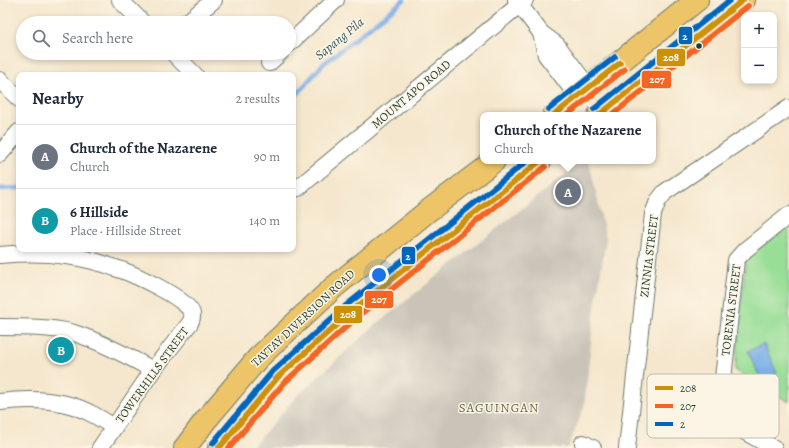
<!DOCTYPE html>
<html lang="en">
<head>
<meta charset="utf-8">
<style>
	body { margin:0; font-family:Alegreya,serif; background:#f2f2f3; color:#1f2937 }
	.controls { position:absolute; right:12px; top:12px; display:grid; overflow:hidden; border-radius:8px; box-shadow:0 2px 6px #0003 }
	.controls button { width:36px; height:36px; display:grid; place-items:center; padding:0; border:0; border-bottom:1px solid #e0e1e3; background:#fff; color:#1f2937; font:20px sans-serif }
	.you { position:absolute; left:379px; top:275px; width:14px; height:14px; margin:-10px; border:3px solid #fff; border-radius:50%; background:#1a73e8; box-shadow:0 0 0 6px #1a73e833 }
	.badge { display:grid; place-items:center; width:26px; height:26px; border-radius:50%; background:#2563eb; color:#fff; font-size:13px; font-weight:700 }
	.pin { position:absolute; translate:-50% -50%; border:2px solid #fff; box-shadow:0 1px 4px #0006 }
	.popup { position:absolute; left:480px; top:112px; width:176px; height:52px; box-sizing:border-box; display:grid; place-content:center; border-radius:8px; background:#fff; filter:drop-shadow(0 1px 3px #0005); font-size:13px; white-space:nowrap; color:#747a83 }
	.popup b { font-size:15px; color:#1f2937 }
	.popup::after { content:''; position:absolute; left:50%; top:100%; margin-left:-8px; border:8px solid transparent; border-top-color:#fff }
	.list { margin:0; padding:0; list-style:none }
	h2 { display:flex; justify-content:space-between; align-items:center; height:52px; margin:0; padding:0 16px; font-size:17px }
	h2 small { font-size:13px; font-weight:400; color:#747a83 }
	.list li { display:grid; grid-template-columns:26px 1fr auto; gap:12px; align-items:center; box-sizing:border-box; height:64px; padding:0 16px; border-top:1px solid #e0e1e3 }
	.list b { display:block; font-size:15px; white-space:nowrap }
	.list p { margin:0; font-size:13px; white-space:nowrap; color:#747a83 }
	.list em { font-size:13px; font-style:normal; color:#747a83 }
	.icon { flex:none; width:22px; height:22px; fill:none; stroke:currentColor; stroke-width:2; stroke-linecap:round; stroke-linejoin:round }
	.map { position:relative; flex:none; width:789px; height:448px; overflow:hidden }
	.search { position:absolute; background:#fff; box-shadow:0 2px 6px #0003; left:16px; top:16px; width:280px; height:44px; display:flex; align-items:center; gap:10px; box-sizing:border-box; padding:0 14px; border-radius:22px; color:#747a83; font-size:15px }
	.panel { position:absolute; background:#fff; box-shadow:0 2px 6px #0003; left:16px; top:72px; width:280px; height:180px; border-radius:8px }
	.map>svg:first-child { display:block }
	.industrial { fill:#c9c3b8 }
	.green { fill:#98de96; stroke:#5c8e65 }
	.water { fill:#7caee8; stroke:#4e768e }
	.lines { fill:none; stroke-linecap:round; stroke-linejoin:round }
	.stream { stroke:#7caee8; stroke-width:4.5 }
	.minor-casing { stroke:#6a786a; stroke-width:18 }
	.primary-casing { stroke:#6a786a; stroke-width:24 }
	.minor { stroke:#fff; stroke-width:16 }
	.primary { stroke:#eec469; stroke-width:22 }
	.bus-1-casing { stroke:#fcf5e5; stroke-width:9 }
	.bus-2-casing { stroke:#fcf5e5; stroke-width:9 }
	.bus-3-casing { stroke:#fcf5e5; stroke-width:9 }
	.bus-1 { stroke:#cc910a; stroke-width:6 }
	.bus-2 { stroke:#f26522; stroke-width:6 }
	.bus-3 { stroke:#0065bd; stroke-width:6 }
	.bus-dot { fill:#1f3d34; stroke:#fcf5e5; stroke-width:1.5 }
	.labels { text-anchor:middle; stroke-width:3; stroke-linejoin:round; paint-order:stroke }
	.street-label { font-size:12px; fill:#1f3d34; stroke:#fcf5e5 }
	.water-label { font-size:13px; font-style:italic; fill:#365961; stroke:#fcf5e5 }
	.neighbourhood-label { font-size:13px; letter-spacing:1px; fill:#65674d; stroke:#fcf5e5 }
	.key { fill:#fcf5e5; stroke:#babeb0; stroke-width:1 }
	.key-label { font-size:11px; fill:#1f3d34 }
	.line-badge { stroke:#fcf5e5; stroke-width:1.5 }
	.badge-label { font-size:11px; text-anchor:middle; font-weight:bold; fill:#fff }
</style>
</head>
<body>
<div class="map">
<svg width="789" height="448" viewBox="0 0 789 448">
	<rect width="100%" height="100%" fill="#fcf5e5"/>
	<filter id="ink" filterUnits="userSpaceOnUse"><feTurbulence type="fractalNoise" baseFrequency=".025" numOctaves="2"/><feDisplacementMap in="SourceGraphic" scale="8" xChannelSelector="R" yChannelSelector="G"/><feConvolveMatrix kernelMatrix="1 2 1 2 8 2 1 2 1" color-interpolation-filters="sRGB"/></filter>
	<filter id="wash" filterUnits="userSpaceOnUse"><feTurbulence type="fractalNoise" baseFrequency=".012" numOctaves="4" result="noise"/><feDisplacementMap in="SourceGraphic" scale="16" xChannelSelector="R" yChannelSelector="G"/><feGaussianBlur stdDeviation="0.9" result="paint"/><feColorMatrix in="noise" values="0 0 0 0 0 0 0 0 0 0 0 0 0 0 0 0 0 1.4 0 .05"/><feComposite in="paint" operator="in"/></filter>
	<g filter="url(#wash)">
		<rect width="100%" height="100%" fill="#f5e7cd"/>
		<path class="industrial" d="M582 161H589L606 239 594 314 584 407 568 448H251L296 397 374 326Z"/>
		<path class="green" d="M789 227V402L735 370 746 257Z"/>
		<path class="water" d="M764 344 777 373 761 380 748 351Z"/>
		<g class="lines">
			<g class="stream">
				<path d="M293 99 322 65 404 0"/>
				<path d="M0 189 19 188"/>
			</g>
		</g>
	</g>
	<g filter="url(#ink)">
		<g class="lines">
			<defs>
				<g id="minor">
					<path d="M120 0 143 23"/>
					<path d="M516 0 541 33 557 45 589 88"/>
					<path d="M186 23 214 0"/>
					<path d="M541 33 546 55 578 97"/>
					<path d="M289 44 336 0"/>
					<path d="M173 53 195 75"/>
					<path d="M269 63 280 53"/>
					<path d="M0 80 19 99"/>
					<path d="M0 154 19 132"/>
					<path d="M298 188 525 0"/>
					<path d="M0 255C22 253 46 253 67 256 83 258 100 262 115 268 129 272 190 299 192 314 193 317 191 321 190 323L153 370 100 448"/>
					<path d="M0 327C23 327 52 327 74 333 102 342 128 356 153 370"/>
					<path d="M0 402C30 398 65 399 92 414 100 418 107 423 114 427"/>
					<path d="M583 443 593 448"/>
					<path d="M627 448 653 214 658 201 665 192 789 108"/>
					<path d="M774 448 729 423 722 415 720 406 736 260 745 250 789 215"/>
				</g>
				<g id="primary">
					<path d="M554 115 697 0"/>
					<path d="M599 115 743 0"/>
					<path d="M185 448 205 421 258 358 334 287 428 211 494 161"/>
					<path d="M219 448 278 377 353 310 540 161"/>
				</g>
			</defs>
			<use href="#minor" class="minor-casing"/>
			<use href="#primary" class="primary-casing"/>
			<use href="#minor" class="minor"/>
			<use href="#primary" class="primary"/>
			<defs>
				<g id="bus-1">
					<path d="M554 115 620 63"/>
					<path d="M599 115 743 0"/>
					<path d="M219 448 278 377 353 310 540 161"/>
				</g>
				<g id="bus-2">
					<path d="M567 115 625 69"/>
					<path d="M612 115 748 6"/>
					<path d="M229 448 284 383 358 316 545 167"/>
				</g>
				<g id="bus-3">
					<path d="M549 109 615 57"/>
					<path d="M594 109 730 0"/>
					<path d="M213 443 273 371 348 304 527 161"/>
				</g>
			</defs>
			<use href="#bus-1" class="bus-1-casing"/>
			<use href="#bus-2" class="bus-2-casing"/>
			<use href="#bus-3" class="bus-3-casing"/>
			<use href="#bus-1" class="bus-1"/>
			<use href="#bus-2" class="bus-2"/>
			<use href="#bus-3" class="bus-3"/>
		</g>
	</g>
	<circle class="bus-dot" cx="699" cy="46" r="3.5"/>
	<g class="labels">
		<g class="street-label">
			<text transform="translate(411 94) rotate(-40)" y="4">MOUNT APO ROAD</text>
			<text transform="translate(649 256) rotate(-83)" y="4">ZINNIA STREET</text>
			<text transform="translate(731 310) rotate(-83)" y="4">TORENIA STREET</text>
			<text transform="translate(303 318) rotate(-43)" y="4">TAYTAY DIVERSION ROAD</text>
			<text transform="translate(152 375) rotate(-54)" y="4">TOWERHILLS STREET</text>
		</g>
		<g class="water-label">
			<text transform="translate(339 38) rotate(-39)" y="5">Sapang Pila</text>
		</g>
		<g class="neighbourhood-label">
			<text x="499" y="412">SAGUINGAN</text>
		</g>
	</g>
	<rect x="647" y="374" width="132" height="64" rx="6" class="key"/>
	<rect x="655" y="386" width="18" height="4" fill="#cc910a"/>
	<rect x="655" y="404" width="18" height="4" fill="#f26522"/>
	<rect x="655" y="422" width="18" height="4" fill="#0065bd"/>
	<g class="key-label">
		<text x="680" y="392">208</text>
		<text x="680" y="410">207</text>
		<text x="680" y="428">2</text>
	</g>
	<g class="line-badge">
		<rect x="678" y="26" width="15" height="19" rx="4" fill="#0065bd"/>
		<rect x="656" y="48" width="30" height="19" rx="4" fill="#cc910a"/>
		<rect x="641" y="70" width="31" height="19" rx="4" fill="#f26522"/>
		<rect x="401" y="246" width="15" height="19" rx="4" fill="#0065bd"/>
		<rect x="364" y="290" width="30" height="19" rx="4" fill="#f26522"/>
		<rect x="333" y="305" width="30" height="19" rx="4" fill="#cc910a"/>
	</g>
	<g class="badge-label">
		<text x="685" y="40">2</text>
		<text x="671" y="61">208</text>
		<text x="657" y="83">207</text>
		<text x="408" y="260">2</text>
		<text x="379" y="303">207</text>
		<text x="348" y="318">208</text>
	</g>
</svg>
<div class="controls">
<button>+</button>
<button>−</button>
</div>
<div class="you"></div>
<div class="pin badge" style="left:568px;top:192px;background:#6b7280">A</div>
<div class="popup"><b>Church of the Nazarene</b>Church</div>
<div class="pin badge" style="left:61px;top:350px;background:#0f9aa8">B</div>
<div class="search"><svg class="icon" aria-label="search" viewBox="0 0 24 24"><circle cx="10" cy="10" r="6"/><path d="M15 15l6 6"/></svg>Search here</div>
<section class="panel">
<h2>Nearby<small>2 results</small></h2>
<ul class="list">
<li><span class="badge" style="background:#6b7280">A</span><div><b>Church of the Nazarene</b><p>Church</p></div><em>90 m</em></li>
<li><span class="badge" style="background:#0f9aa8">B</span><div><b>6 Hillside</b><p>Place · Hillside Street</p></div><em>140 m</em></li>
</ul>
</section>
</div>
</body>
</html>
